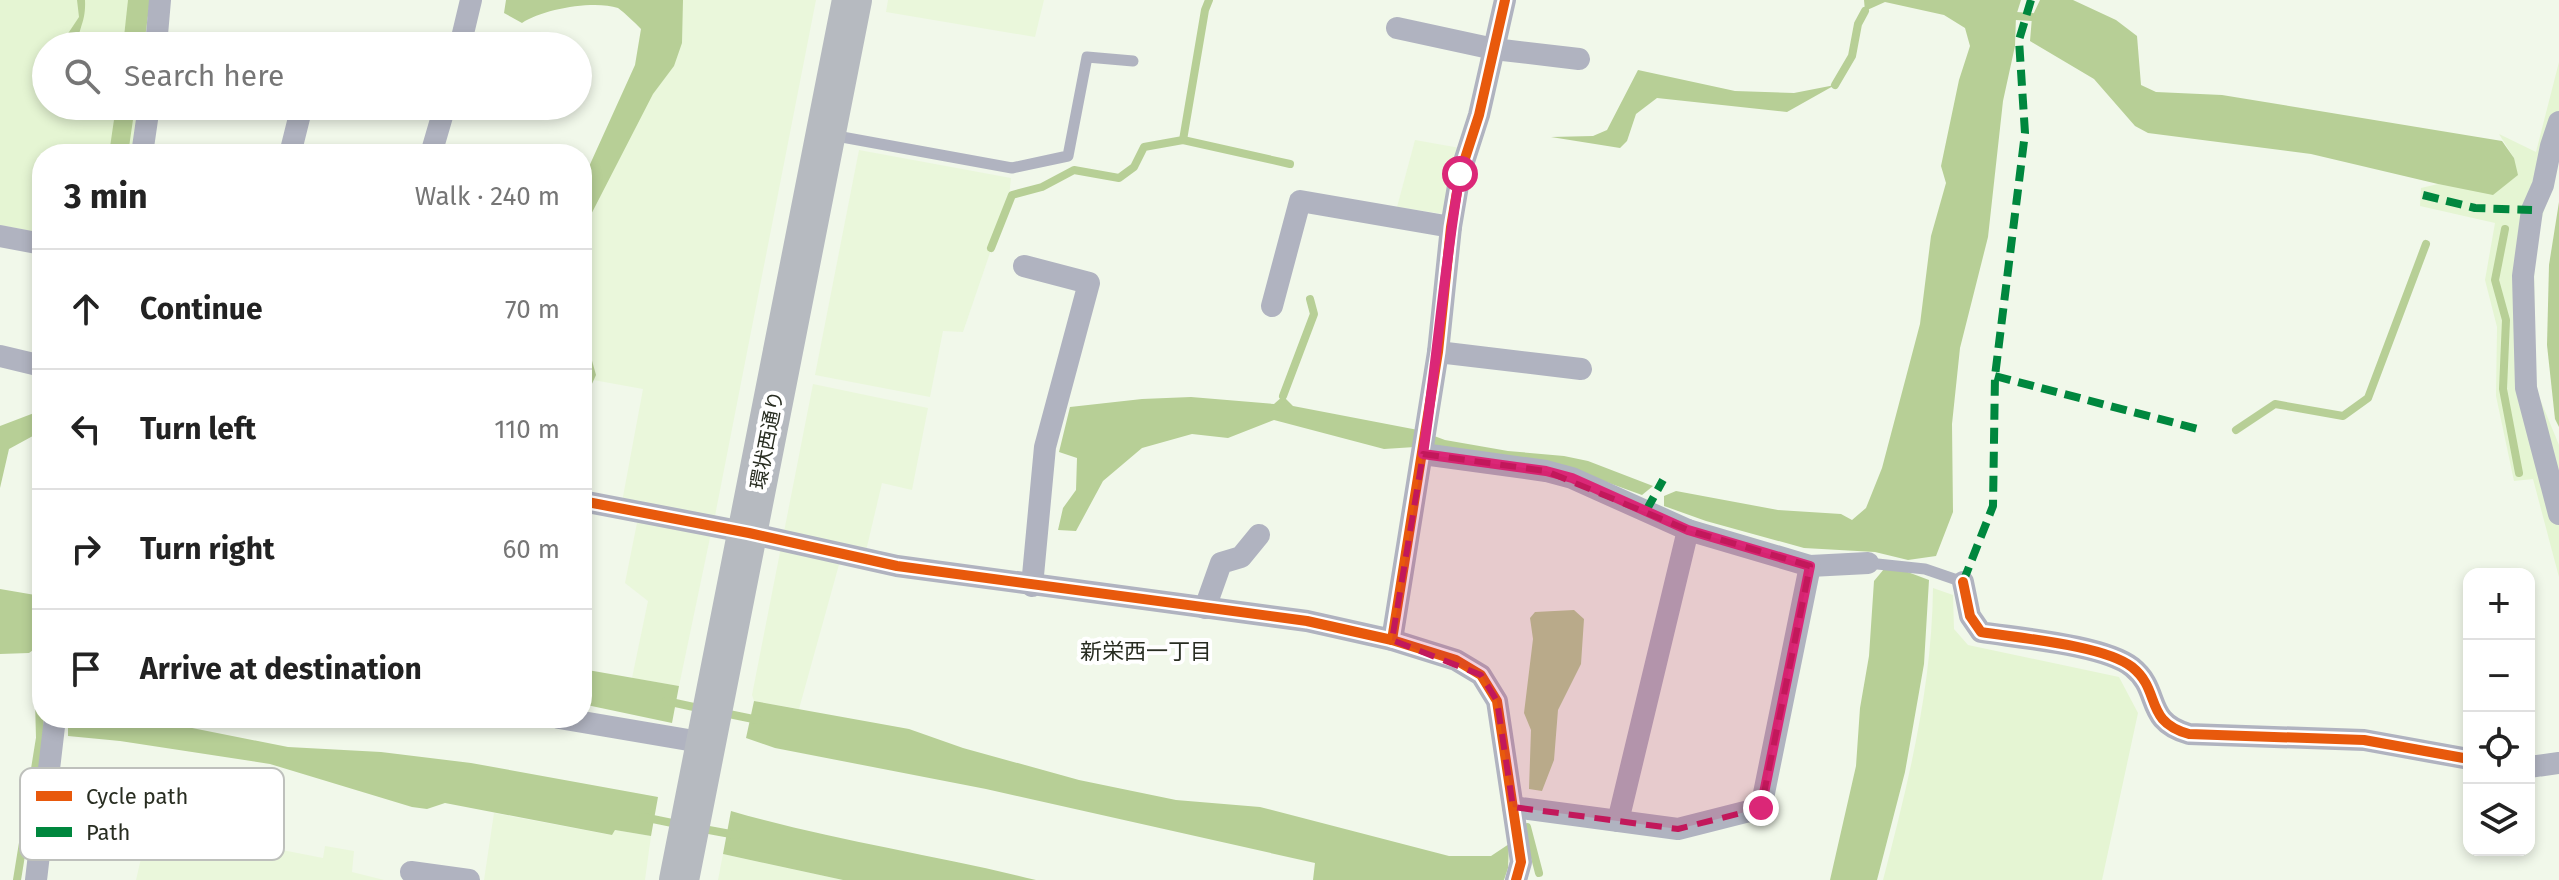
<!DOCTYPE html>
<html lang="en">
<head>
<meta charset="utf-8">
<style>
	body { margin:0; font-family:"Fira Sans","Noto Sans JP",sans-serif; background:#f6f6f6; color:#222 }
	.controls { position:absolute; right:24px; bottom:24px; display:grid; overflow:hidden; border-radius:16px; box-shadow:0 4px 12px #0003 }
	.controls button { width:72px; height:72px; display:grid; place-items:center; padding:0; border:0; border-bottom:2px solid #e0e0e0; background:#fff; color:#222; font:40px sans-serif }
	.stop { position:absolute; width:24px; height:24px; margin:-18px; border:6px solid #db2777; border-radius:50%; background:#fff }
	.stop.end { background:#db2777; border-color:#fff; box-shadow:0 2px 8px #0008 }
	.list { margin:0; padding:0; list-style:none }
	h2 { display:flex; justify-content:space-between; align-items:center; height:104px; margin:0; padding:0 32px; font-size:34px }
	h2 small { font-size:26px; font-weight:400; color:#767676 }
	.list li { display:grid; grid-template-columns:52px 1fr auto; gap:24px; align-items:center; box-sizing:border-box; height:120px; padding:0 32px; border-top:2px solid #e0e0e0 }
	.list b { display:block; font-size:30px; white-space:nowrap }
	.list em { font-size:26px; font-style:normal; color:#767676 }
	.icon { flex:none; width:44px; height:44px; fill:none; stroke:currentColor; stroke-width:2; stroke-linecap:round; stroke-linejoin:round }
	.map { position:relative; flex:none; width:2559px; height:880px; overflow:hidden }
	.search { position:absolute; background:#fff; box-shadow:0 4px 12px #0003; left:32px; top:32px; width:560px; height:88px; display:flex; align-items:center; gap:20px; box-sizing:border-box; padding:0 28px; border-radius:44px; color:#767676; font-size:30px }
	.panel { position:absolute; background:#fff; box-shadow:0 4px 12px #0003; left:32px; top:144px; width:560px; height:584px; border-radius:32px }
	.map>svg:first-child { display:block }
	.built { fill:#eaf7db }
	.green { fill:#e5f5d3 }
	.water { fill:#b7cf96 }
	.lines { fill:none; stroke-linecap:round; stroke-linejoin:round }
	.stream { stroke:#b7cf96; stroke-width:8 }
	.lane { stroke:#b0b3c0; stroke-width:11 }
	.street { stroke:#b0b3c0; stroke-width:22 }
	.highway { stroke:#b6bac0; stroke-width:40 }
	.quiet { stroke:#00873e; stroke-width:8; stroke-dasharray:16 8; stroke-linecap:butt }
	.cycleway-casing { stroke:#fff; stroke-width:15 }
	.cycleway { stroke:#e8590c; stroke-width:10 }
	.route { stroke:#db2777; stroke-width:10 }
	.marked { fill:#c2185b; fill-opacity:0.2; stroke:#c2185b; stroke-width:6; stroke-dasharray:16 10; stroke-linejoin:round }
	.labels { text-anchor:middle; stroke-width:8; stroke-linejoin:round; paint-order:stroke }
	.street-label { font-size:20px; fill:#282d21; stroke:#fff }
	.neighbourhood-label { font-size:22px; fill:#282d21; stroke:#fff }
	.key { fill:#fff; stroke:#bec0bc; stroke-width:2 }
	.key-label { font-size:22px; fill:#282d21 }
</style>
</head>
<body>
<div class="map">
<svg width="2559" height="880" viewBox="0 0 2559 880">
	<rect width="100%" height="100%" fill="#f1f8ea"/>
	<g class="built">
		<path d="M679 0H816L714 521 622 502 643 389 582 378V223Z"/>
		<path d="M888 0H1044L1035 37 886 12Z"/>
		<path d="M1415 140 1460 148 1444 214 1397 207Z"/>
		<path d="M859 150 1011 178 1009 197 963 332 943 331 930 397 815 375Z"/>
		<path d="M813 384 928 408 912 490 882 483 866 551 840 561 799 709 754 701 752 695Z"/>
		<path d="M638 518 711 533 679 686 632 678 648 601 625 583Z"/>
		<path d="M494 813 611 835 615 830 651 836 645 880H484Z"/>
		<path d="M149 824 323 858 325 846 354 851 352 872 384 880H136Z"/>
		<path d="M723 854 843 880H718Z"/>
	</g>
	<g class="green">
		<path d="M0 0H153L147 46H46V106H139L131 154H42V233L0 225Z"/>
		<path d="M2559 62V150L2534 250 2535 387 2559 445V577L2533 479 2514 481 2496 396 2497 327 2485 280 2495 223 2420 206 2421 188 2438 184 2493 194 2514 158 2499 134 2536 152Z"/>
		<path d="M1933 588 1953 595 1954 629 1968 645 2119 677 2138 713 2102 880H1883C1908 784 1932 688 1933 588Z"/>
	</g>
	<g class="water">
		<path d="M77 0H85C86 22 79 26 77 46H50L65 38 79 17Z"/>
		<path d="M128 0H150L144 46H123Z"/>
		<path d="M506 0H683L682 43 674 66 653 94 582 232V182L635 65 641 29C634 22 626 14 618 8 594 0 543 9 522 23L504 13Z"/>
		<path d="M1864 0H2021L2016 16 2015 46 2003 101 1988 237 1960 348 1952 424 1953 512 1936 556 1908 560 1875 552 1804 548 1706 521 1664 506V496L1676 491 1778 510 1841 514 1852 520 1866 508 1882 468 1920 324 1931 236 1946 183 1941 166 1959 80 1970 46 1965 28 1944 15 1885 2 1865 11Z"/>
		<path d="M2040 0H2073L2116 20 2137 36 2141 85 2156 92 2222 95 2502 141 2514 158 2518 175 2493 195 2438 184 2311 154 2148 133 2135 126 2094 79 2030 41 2032 17Z"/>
		<path d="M1638 70 1735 91 1794 93 1835 85 1787 112 1657 98 1636 114 1627 141 1620 148 1551 137 1593 136 1607 130Z"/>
		<path d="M116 106H135L128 154H109Z"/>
		<path d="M2559 202V427L2555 419 2547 345 2549 265Z"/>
		<path d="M582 352 591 357 596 375 582 406Z"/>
		<path d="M1283 396 1293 406 1418 430 1445 440 1508 451 1564 456 1588 461 1653 486 1642 495 1562 466 1415 447 1384 449 1274 420 1228 438 1192 434 1142 448 1103 481 1076 531 1058 530 1063 508 1076 490 1077 458 1059 452 1070 407 1142 399 1191 397 1274 404Z"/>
		<path d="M42 410V431L9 449 0 488V426Z"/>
		<path d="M1884 569 1905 571 1929 580 1924 664 1905 772 1877 880H1830L1856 766 1860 708 1869 656 1874 581Z"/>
		<path d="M0 589 41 596 40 645 29 653 0 654Z"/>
		<path d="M1574 610 1584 619 1581 664 1558 710 1554 760 1542 791 1529 789 1531 730 1524 713 1533 639 1530 618 1535 612Z"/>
		<path d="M582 669 679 686 672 723 582 704Z"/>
		<path d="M754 701 909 729 963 748 1079 780 1176 800 1260 807 1449 856H1491L1509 844 1508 868 1504 880H1313L1315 863 986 789 775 748 746 738Z"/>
		<path d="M68 718H142L288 747 381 752 471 763 658 797 651 836 615 830 612 835 445 803 427 809 412 807 270 764 120 741 68 736Z"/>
		<path d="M731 811C831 840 935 855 1036 880H843L723 854Z"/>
	</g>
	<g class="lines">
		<g class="stream">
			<path d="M2016 16 2032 17"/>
			<path d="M1835 85 1852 56 1858 24 1865 11"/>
			<path d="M1183 140 1290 164"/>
			<path d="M2505 229 2495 280 2506 320 2503 389 2519 473"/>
			<path d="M991 248 1012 195 1042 187 1074 170 1119 178 1134 167 1144 147 1183 140 1205 10 1209 0"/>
			<path d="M1283 396 1314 314 1310 299"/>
			<path d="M2236 430 2275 404 2343 416 2368 398 2426 244"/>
			<path d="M666 701 703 709"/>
			<path d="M724 713 758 720"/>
			<path d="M643 817 677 824"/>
			<path d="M1527 827 1539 873"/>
			<path d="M698 828 736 835"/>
			<path d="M17 880 40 738 39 701"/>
		</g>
		<g class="lane">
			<path d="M831 135 1012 168 1068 156 1087 57 1133 61"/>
			<path d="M1868 563 1925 569 1963 582"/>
		</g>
		<g class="street">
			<path d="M1397 28 1494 49 1579 59"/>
			<path d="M156 46 160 0"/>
			<path d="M460 46 471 0"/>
			<path d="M2559 122 2551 146 2543 185 2532 210 2523 276 2526 388 2559 514"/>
			<path d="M142 154 149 106"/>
			<path d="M290 154 302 106"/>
			<path d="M431 154 445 106"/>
			<path d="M0 236 42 244"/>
			<path d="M1024 266 1089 283 1045 447 1032 586"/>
			<path d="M1272 306 1300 201 1451 227"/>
			<path d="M1438 352 1581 369"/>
			<path d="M0 356 42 366"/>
			<path d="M1423 454 1546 471 1572 478 1688 530 1810 566 1868 563"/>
			<path d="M582 501 749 533 897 566 1307 621 1392 640 1456 660 1481 675 1497 701 1521 862 1516 880"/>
			<path d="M1963 582 1970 616 1981 632C2018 638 2104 645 2132 667 2162 691 2143 721 2189 734L2364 740 2469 759"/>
			<path d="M1205 608 1221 563 1241 557 1259 535"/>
			<path d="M1392 640 1438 352 1451 227 1460 174 1479 115 1505 0"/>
			<path d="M559 718 706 743"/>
			<path d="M2529 767 2559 763"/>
			<path d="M47 800 183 822"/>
			<path d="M1513 807 1678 829 1761 808 1810 566"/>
			<path d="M1618 821 1688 530"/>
			<path d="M411 872 469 880"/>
			<path d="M36 880 55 718"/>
		</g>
		<path class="highway" d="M679 880 852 0"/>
		<g class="quiet">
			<path d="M2423 195 2475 208 2532 210"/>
			<path d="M1995 376 2198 429"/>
			<path d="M1646 511 1663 480"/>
			<path d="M1963 582 1993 506 1995 376 2025 133 2019 40 2031 0"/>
		</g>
		<defs>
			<g id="cycleway">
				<path d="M582 501 749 533 897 566 1307 621 1392 640 1456 660 1481 675 1497 701 1521 862 1516 880"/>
				<path d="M1963 582 1970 616 1981 632C2018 638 2104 645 2132 667 2162 691 2143 721 2189 734L2364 740 2469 759"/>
				<path d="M1392 640 1438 352 1451 227 1460 174 1479 115 1505 0"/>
			</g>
		</defs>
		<use href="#cycleway" class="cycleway-casing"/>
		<use href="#cycleway" class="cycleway"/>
	</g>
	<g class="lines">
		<path class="route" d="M1460 174C1444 267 1437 361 1423 454L1546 471 1572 478 1688 530 1810 566 1761 808"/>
	</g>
	<path class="marked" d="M1423 454 1546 471 1688 530 1810 566 1761 808 1678 829 1513 807 1497 701 1481 675 1392 640Z"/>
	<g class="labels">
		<g class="street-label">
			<text transform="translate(767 440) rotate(-79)" y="7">環状西通り</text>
		</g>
		<g class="neighbourhood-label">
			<text x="1146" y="659">新栄西一丁目</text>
		</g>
	</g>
	<rect x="20" y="768" width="264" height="92" rx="12" class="key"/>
	<rect x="36" y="791" width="36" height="10" fill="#e8590c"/>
	<rect x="36" y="827" width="36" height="10" fill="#00873e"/>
	<g class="key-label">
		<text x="86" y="804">Cycle path</text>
		<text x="86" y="840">Path</text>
	</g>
</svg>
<div class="controls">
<button>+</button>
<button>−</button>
<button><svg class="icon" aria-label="locate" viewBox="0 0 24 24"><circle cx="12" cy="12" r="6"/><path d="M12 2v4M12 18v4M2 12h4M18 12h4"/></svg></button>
<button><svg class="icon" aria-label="layers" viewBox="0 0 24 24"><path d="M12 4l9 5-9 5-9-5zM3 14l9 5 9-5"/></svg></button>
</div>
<div class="stop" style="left:1460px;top:174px"></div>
<div class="stop end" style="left:1761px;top:808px"></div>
<div class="search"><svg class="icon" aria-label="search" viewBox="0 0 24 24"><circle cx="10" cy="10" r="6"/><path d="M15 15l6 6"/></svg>Search here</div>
<section class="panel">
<h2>3 min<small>Walk · 240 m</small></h2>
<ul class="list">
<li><svg class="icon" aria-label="ahead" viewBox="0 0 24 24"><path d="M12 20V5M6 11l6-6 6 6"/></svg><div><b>Continue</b></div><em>70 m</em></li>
<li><svg class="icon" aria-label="left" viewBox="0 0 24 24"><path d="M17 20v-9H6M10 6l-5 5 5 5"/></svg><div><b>Turn left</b></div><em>110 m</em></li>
<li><svg class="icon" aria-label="right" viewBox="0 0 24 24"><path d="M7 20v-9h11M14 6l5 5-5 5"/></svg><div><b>Turn right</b></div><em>60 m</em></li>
<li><svg class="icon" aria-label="arrive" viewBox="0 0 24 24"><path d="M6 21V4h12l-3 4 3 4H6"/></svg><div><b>Arrive at destination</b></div></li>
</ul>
</section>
</div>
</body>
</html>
